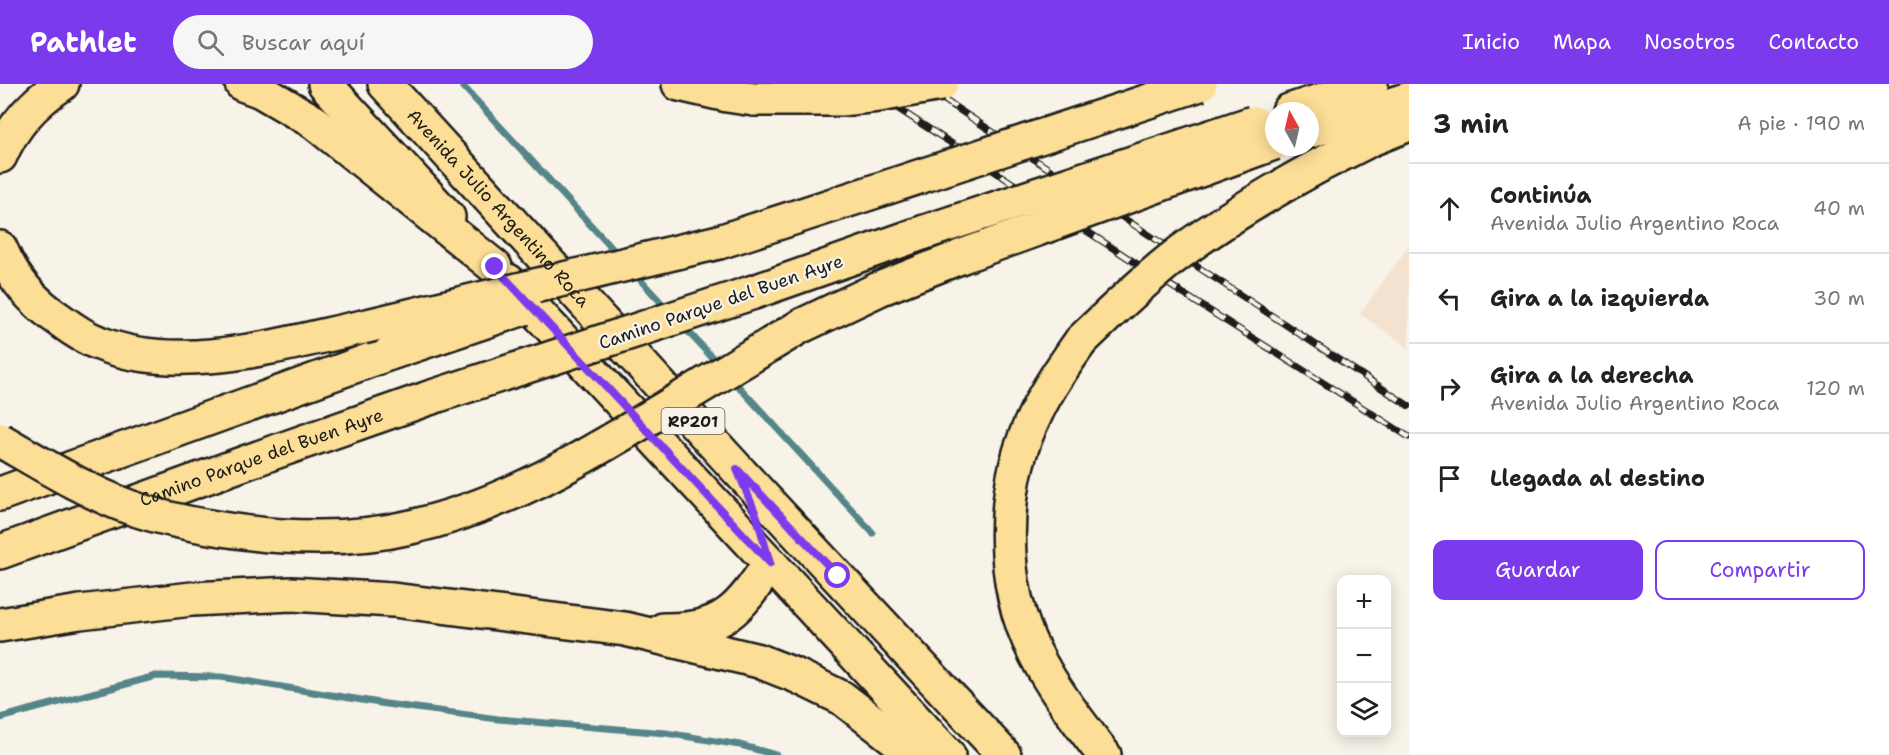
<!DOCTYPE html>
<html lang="es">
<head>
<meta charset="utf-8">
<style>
	body { margin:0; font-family:"Shantell Sans",sans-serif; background:#f6f6f6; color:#222 }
	.controls { position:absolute; right:18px; bottom:18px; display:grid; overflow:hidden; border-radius:12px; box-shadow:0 3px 15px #0003 }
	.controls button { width:54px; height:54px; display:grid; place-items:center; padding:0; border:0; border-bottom:2px solid #e0e0e0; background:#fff; color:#222; font:30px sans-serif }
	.compass { position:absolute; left:1265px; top:18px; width:54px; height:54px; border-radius:50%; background:#fff; box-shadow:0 3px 15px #0003; rotate:352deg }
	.stop { position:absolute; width:18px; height:18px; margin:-14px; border:4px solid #7c3aed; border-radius:50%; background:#fff }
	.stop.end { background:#7c3aed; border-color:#fff; box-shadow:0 2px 6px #0008 }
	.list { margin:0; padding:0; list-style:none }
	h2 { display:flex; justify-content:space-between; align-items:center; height:78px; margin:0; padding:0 24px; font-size:26px }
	h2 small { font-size:20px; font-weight:400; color:#767676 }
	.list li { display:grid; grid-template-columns:39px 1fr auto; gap:18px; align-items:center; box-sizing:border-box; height:90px; padding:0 24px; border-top:2px solid #e0e0e0 }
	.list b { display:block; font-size:22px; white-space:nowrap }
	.list p { margin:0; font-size:20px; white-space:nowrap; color:#767676 }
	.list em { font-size:20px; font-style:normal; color:#767676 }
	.actions { display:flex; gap:12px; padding:18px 24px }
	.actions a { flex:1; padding:14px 0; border:2px solid #7c3aed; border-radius:12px; text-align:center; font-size:21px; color:#7c3aed }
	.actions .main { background:#7c3aed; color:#fff }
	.icon { flex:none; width:33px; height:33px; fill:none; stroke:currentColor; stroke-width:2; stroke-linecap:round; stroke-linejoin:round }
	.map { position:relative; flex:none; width:1409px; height:671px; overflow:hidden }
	header { display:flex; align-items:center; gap:36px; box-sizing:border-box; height:84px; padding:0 30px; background:#7c3aed; color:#fff }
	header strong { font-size:28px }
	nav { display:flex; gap:33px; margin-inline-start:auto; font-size:21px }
	.search { width:420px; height:54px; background:#f6f6f6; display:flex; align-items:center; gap:15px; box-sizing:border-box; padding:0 21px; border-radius:33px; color:#767676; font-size:22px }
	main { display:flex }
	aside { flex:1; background:#fff }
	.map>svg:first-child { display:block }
	.built { fill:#f4e2d1 }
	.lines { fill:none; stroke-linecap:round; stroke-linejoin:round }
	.stream { stroke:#548489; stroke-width:7 }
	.major-casing { stroke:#1c1c1c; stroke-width:38 }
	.highway-casing { stroke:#1c1c1c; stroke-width:38 }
	.major { stroke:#fcde96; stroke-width:33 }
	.highway { stroke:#fcde96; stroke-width:33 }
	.rail-casing { stroke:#1c1c1c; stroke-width:7 }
	.rail { stroke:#f7f3e8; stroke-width:4.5; stroke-dasharray:14; stroke-linecap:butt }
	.highway-bridge-casing { stroke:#1c1c1c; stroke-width:38; stroke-linecap:butt }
	.highway-bridge { stroke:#fcde96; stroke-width:33 }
	.route { stroke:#7c3aed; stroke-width:8 }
	.labels { text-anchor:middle; stroke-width:4.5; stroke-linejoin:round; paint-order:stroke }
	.shield { fill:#f7f3e8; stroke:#5e5c59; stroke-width:1.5 }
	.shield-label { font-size:16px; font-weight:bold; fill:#1c1c1c }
	.street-label { font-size:18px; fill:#1c1c1c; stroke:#f7f3e8 }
</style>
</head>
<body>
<header>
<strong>Pathlet</strong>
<div class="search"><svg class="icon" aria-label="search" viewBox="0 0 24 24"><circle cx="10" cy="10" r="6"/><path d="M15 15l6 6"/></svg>Buscar aquí</div>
<nav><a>Inicio</a><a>Mapa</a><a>Nosotros</a><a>Contacto</a></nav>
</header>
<main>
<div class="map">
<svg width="1409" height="671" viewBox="0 0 1409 671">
	<rect width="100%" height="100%" fill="#f7f3e8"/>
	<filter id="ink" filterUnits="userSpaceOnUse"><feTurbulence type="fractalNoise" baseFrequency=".0167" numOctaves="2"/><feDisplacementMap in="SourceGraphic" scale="12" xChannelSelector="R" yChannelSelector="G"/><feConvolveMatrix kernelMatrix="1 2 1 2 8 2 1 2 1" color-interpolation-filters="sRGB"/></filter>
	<g filter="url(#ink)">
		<path class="built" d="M1409 161V264L1360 230Z"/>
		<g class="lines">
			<g class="stream">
				<path d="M461 0 620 173"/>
				<path d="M633 188 668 226"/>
				<path d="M682 241 719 281"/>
				<path d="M731 294 873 449"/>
				<path d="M0 634 156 592 221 593 386 620 498 635 666 649 740 661 776 671"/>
			</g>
			<defs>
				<g id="major">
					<path d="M325 0 448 133"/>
					<path id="s1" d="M385 0 737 385 1004 671"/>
					<path d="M508 197 948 671"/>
				</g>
				<g id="highway">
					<path d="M242 0 261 7 314 38 495 183"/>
					<path d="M679 0 727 11 754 15"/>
					<path d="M1289 27 1371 0"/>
					<path d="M1310 47 1409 15"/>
					<path d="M0 72C13 41 34 18 62 0"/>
					<path d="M1320 81 1371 55 1409 40"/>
					<path d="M719 158 879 106"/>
					<path d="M0 164C13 195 32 217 60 236 72 245 85 254 99 259 180 292 282 260 363 243"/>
					<path d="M754 208 925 148"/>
					<path d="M801 242 879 205 960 173"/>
					<path d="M1081 257C1064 281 1047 305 1035 331 1000 401 999 499 1035 569 1053 606 1079 638 1104 671"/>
					<path d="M0 410 390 269"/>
					<path id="s2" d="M0 468 272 369 429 314"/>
					<path d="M0 541 80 528 192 515 291 510 393 516 625 545 759 577 797 592 842 614 916 671"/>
					<path d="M663 546C723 547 739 526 770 479"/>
				</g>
			</defs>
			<use href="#major" class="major-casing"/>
			<use href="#highway" class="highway-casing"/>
			<use href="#major" class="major"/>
			<use href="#highway" class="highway"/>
			<defs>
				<g id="rail">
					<path d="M860 0 1199 220 1409 353"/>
					<path d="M920 0 1409 322"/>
				</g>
			</defs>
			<use href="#rail" class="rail-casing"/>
			<use href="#rail" class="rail"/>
			<defs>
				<g id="highway-bridge">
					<path d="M754 15H840L879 11 941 0"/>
					<path d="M879 106 1200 0"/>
					<path d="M925 148 1253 39"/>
					<path d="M960 173 1274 59"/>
					<path d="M363 243 719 158"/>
					<path d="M1081 257C1109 230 1138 202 1169 177 1216 140 1267 110 1320 81"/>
					<path d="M390 269 524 224"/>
					<path d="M429 314 754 208"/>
					<path d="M0 356C42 380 83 406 129 423 162 435 200 442 235 447 292 455 355 456 411 443 502 422 579 377 657 329 705 300 753 271 801 242"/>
				</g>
			</defs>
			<use href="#highway-bridge" class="highway-bridge-casing"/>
			<use href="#highway-bridge" class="highway-bridge"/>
		</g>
	</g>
	<g class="lines" filter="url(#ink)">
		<path class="route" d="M495 183 770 479 757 433 737 385 838 492"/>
	</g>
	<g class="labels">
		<rect class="shield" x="661.5" y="324" width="63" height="26" rx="4.5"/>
		<g class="shield-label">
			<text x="693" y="343">RP201</text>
		</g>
		<g class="street-label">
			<text dy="6" stroke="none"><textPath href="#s1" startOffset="168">Avenida Julio Argentino Roca</textPath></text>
			<text transform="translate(721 218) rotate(-19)" y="6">Camino Parque del Buen Ayre</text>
			<text dy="6" stroke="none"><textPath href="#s2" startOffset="278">Camino Parque del Buen Ayre</textPath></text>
		</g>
	</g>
</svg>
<div class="controls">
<button>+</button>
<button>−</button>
<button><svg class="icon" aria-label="layers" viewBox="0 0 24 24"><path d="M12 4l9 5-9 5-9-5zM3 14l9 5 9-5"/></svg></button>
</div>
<svg class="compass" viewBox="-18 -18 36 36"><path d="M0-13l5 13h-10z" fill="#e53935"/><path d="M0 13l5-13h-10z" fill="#767676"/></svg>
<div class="stop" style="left:838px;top:492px"></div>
<div class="stop end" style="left:495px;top:183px"></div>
</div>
<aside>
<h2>3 min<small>A pie · 190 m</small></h2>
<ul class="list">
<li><svg class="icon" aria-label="ahead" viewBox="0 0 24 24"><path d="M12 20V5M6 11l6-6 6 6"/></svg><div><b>Continúa</b><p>Avenida Julio Argentino Roca</p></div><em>40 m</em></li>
<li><svg class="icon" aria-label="left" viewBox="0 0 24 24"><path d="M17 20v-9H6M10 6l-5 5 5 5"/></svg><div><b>Gira a la izquierda</b></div><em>30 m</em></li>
<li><svg class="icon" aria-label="right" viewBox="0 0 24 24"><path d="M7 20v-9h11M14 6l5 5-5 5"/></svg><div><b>Gira a la derecha</b><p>Avenida Julio Argentino Roca</p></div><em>120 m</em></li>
<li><svg class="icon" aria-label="arrive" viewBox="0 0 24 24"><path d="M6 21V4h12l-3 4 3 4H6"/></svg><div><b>Llegada al destino</b></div></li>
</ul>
<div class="actions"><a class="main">Guardar</a><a>Compartir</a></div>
</aside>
</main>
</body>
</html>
